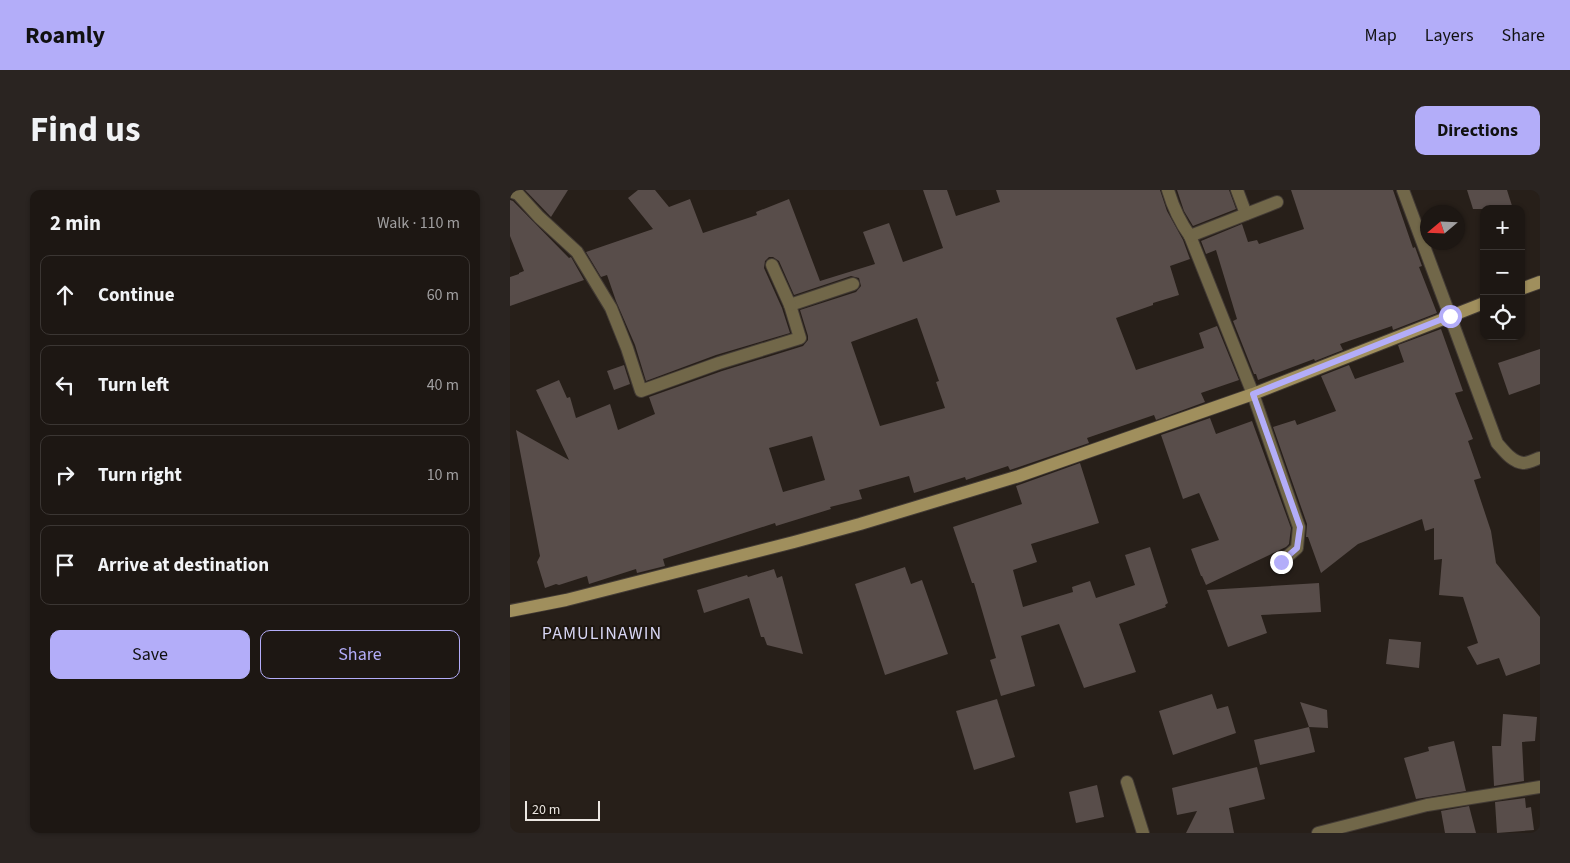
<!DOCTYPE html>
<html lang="en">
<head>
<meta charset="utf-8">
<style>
	body { margin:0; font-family:"Source Sans 3",sans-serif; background:#2a2421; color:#f1f3f6 }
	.controls { position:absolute; right:15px; top:15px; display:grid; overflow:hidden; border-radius:10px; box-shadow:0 1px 4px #0004 }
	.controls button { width:45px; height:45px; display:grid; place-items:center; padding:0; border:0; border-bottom:1px solid #3b3633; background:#1d1713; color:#f1f3f6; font:25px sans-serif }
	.compass { position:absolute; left:910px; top:15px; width:45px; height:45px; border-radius:50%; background:#1d1713; box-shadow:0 1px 4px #0004; rotate:251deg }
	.scale { position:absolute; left:15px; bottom:12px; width:75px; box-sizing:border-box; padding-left:5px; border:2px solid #ece7e2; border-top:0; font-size:14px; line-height:18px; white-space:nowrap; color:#ece7e2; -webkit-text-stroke:4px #1d1610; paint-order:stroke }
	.stop { position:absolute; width:15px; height:15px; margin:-11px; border:4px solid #b3adf9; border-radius:50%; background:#fff }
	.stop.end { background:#b3adf9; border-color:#fff; box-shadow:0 1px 5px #0008 }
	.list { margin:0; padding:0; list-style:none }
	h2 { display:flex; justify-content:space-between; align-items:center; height:65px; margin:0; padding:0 20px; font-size:21px }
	h2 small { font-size:16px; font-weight:400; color:#a09fa0 }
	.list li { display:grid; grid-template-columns:32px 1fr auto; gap:15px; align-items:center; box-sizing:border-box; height:80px; margin:0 10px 10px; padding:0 10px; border:1px solid #3b3633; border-radius:10px }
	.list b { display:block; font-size:19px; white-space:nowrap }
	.list em { font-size:16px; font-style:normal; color:#a09fa0 }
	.actions { display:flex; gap:10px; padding:15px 20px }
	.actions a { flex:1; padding:11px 0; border:1px solid #b3adf9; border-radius:10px; text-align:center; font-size:18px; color:#b3adf9 }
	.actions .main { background:#b3adf9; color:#111 }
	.icon { flex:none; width:28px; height:28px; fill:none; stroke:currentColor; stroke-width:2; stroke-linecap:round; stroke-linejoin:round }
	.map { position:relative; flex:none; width:1030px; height:643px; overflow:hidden; border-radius:10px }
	header { display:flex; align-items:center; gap:30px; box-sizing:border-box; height:70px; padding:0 25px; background:#b3adf9; color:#111 }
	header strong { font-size:24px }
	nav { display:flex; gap:28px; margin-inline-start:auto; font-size:18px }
	.intro { display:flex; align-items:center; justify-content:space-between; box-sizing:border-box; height:120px; padding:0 30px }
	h1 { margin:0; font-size:35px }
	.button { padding:12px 22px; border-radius:10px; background:#b3adf9; color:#111; font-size:18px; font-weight:700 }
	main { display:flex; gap:30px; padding:0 30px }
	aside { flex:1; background:#1d1713; border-radius:10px; box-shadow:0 1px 4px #0004 }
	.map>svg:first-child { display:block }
	.building { fill:#584d4a; fill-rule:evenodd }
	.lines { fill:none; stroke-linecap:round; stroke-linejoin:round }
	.lane-casing { stroke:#433b35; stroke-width:14 }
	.street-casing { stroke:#433b35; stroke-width:14 }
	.secondary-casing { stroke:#433b35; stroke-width:14 }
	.lane { stroke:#716749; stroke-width:12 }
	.street { stroke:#716749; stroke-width:12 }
	.secondary { stroke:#a08f5d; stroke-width:12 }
	.route { stroke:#b3adf9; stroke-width:6 }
	.labels { text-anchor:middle; stroke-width:4; stroke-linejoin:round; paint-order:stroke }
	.neighbourhood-label { font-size:18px; letter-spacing:1px; fill:#d7d5f3; stroke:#1d1610 }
</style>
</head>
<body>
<header>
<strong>Roamly</strong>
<nav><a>Map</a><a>Layers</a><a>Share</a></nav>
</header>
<div class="intro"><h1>Find us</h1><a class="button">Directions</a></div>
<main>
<aside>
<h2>2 min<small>Walk · 110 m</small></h2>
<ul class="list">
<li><svg class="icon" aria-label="ahead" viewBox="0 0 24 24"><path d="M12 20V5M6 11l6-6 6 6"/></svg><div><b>Continue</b></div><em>60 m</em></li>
<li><svg class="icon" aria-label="left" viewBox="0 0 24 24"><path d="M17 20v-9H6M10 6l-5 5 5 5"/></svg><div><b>Turn left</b></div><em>40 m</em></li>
<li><svg class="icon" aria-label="right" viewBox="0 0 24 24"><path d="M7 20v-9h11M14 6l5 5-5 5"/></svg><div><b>Turn right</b></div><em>10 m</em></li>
<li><svg class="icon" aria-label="arrive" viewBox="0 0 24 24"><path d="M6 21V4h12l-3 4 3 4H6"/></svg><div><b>Arrive at destination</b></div></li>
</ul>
<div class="actions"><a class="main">Save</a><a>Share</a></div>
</aside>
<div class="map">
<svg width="1030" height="643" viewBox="0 0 1030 643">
	<rect width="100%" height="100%" fill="#271f19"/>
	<g class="building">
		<path d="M15 0H58L41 27Z"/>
		<path d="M128 0H145L159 17 180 9 193 43 247 25 246 22 279 9 310 91 365 74 353 42 379 33 393 72 433 58 413 0H437L446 26 490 12 486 0H650L657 21 673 50 680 69 660 76 669 105 643 113V115L606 128 626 180 694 158 689 143 707 136 729 190 691 203 695 212 646 230 644 225 577 248 579 253 500 280 498 276 456 290 455 287 404 303 399 286 349 300 352 309 320 317 321 319 266 336 265 333 153 369 155 376 127 383 126 379 79 394 77 386 49 395 46 394 35 398 27 372 30 366 6 240 59 270 26 200 49 190 57 208 60 207 66 228 100 214 108 240 145 224 139 207 212 181 293 156 298 150V146L290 120 346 102 351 96 349 88 341 86 284 105 269 71 263 67H259L255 71 254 78 272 118 280 143 206 165 136 191 125 155 106 111 97 85 91 87 76 62 143 39 118 8ZM407 128 429 191 426 192 435 218 370 236 341 152ZM302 246 315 290 273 302 259 258Z"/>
		<path d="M667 0H719L726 19 683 36 674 21Z"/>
		<path d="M781 0H883L903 58 905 57 912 76 909 77 927 123 883 140 882 136 830 154 833 160 805 171 804 169 748 190 746 184H744L723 131 727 129 706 60 696 64 691 51 732 34 738 52 747 50 749 54 794 39Z"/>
		<path d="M957 0H997L1003 19H963Z"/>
		<path d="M0 10 3 11 59 68 61 67 74 90 0 116V87L9 84V83L14 81 0 46Z"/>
		<path d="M931 139 953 201 945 203 963 249 958 251 971 288 964 290 981 341 986 373 1030 427V474L996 486 989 468 967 475 957 457 968 453 953 407 929 405 932 369 924 370V338L915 341 912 329 848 354 811 383 798 347H796L797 334 763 237 785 230 787 235 826 221 811 186 839 175 845 189 894 172 888 155Z"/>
		<path d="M1030 159V194L999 205 988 173Z"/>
		<path d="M114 175 120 194 104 200 97 181Z"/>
		<path d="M700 228 706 244 742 231 781 338 779 354 776 357 696 395 692 386H691L681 359 709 350 689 303 673 309 651 245Z"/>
		<path d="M570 273 589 333 521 354 527 372 503 380 513 417 563 402 562 397 580 391 586 408 625 395 615 365 640 357 658 413 655 415 656 417 609 434 626 482 574 498 549 434 511 446 525 496 491 506 480 470 486 468 464 393H462L443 337 512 314 506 296Z"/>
		<path d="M395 377 401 394 412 390 438 464 375 485 345 394Z"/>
		<path d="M264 379 267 388 272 386 293 464 257 455 254 447H251L239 408 194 423 187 400 237 385 238 387Z"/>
		<path d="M809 393 811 422 751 425 757 443 718 457 697 400Z"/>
		<path d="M879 449 911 452 909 478 876 474Z"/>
		<path d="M702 504 707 519 718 516 726 543 663 565 649 521Z"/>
		<path d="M487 509 505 567 464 580 446 521Z"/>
		<path d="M790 512 817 520 818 538 799 537Z"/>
		<path d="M993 524 1027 527 1025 551 1012 552 1014 591 984 596 982 556H991Z"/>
		<path d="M799 537 805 562 750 575 744 550Z"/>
		<path d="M944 551 956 601 906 609 894 568 919 561 918 557Z"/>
		<path d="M747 577 755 609 719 618 724 643H676L687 621 667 625 662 598Z"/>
		<path d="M587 595 594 627 566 633 559 602Z"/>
		<path d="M1015 608 1016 618 1021 617 1024 640 987 643 985 612Z"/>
		<path d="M959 616 966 643H935L931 621Z"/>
	</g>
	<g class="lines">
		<defs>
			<path id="lane" d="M940 126 987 253C994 261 1002 272 1013 273 1018 273 1024 270 1029 268"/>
			<g id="street">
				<path d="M658 0C663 17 670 32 680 46L743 204 789 337 787 358 771 372"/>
				<path d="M727 0 736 24"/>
				<path d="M893 0 940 126"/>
				<path d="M0 1 8 4 29 27 67 62 101 118 117 158 131 201 209 173 290 148 280 115 343 94"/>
				<path d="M680 46 767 12"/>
				<path d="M262 75 280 115"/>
				<path d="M617 592 633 643"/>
				<path d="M808 643 917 615 1030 597"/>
			</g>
			<g id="secondary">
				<path d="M1011 99 1030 92"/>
				<path d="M0 421 56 410 284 352 350 334 509 286 743 204 974 113"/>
			</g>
		</defs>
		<use href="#lane" class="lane-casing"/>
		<use href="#street" class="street-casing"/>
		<use href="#secondary" class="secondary-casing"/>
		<use href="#lane" class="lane"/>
		<use href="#street" class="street"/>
		<use href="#secondary" class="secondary"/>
	</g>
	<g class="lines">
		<path class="route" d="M771 372 787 358 790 337 743 204 940 126"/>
	</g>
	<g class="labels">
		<g class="neighbourhood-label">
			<text x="92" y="449">PAMULINAWIN</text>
		</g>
	</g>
</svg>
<div class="controls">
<button>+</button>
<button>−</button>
<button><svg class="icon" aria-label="locate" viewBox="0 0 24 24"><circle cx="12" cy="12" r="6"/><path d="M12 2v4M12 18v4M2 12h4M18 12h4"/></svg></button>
</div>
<svg class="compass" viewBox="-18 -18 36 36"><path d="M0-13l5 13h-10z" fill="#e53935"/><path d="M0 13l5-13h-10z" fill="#a09fa0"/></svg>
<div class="scale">20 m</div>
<div class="stop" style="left:940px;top:126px"></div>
<div class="stop end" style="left:771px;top:372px"></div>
</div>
</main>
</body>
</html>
